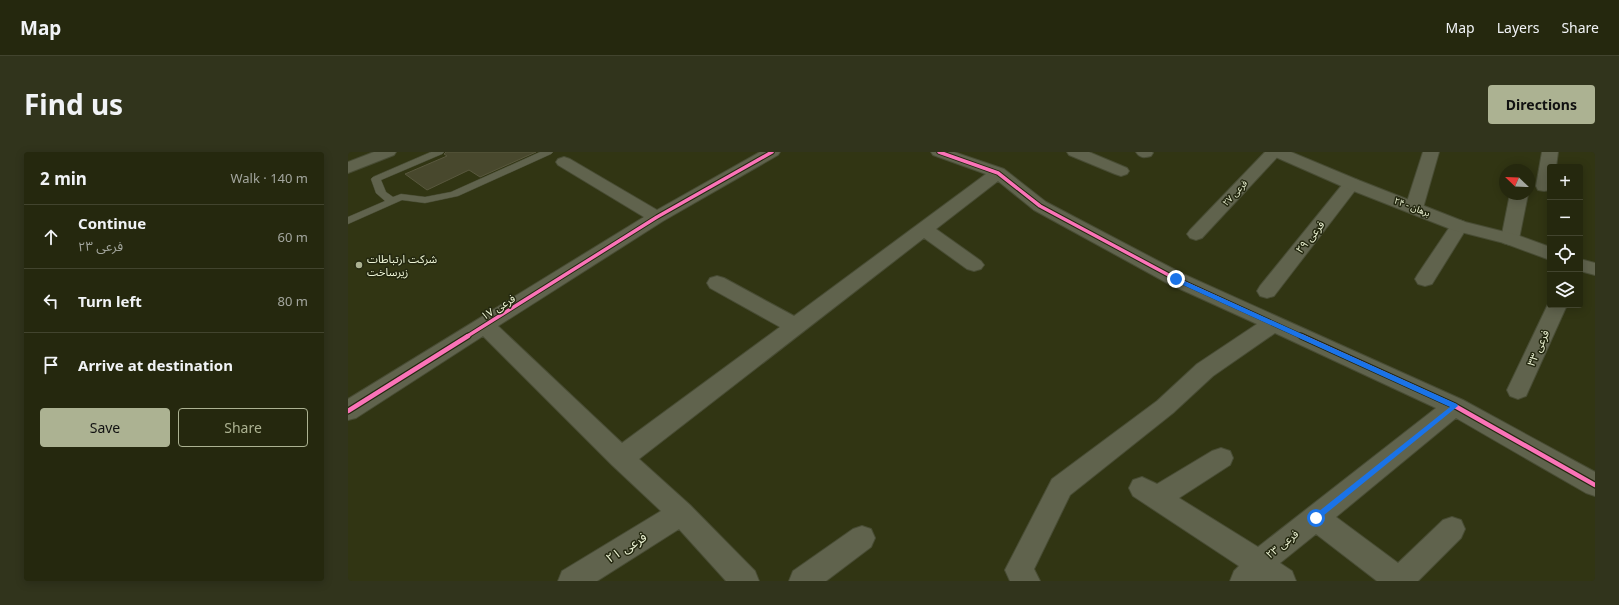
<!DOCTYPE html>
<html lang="en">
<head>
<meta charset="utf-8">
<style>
	body { margin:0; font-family:"Noto Sans","Noto Sans Arabic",sans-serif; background:#31341c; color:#f1f3f6 }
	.controls { position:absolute; right:12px; top:12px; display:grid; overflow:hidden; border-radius:4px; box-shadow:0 2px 10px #0003 }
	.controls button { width:36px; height:36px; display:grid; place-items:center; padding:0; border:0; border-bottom:1px solid #42442e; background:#25280e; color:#f1f3f6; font:20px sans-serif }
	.compass { position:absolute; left:1151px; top:12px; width:36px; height:36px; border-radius:50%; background:#25280e; box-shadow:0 2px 10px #0003; rotate:293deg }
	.stop { position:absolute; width:12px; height:12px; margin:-9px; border:3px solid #1a73e8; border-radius:50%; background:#fff }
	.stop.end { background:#1a73e8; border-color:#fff; box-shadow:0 1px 4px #0008 }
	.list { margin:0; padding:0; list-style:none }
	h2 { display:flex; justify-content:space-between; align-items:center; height:52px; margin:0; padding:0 16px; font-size:17px }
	h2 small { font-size:13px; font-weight:400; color:#a3a69e }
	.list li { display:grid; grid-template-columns:26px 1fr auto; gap:12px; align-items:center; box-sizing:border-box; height:64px; padding:0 16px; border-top:1px solid #42442e }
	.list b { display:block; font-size:15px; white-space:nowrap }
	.list p { margin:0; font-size:13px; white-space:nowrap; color:#a3a69e }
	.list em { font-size:13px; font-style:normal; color:#a3a69e }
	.actions { display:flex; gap:8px; padding:12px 16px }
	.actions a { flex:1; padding:9px 0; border:1px solid #acb292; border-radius:4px; text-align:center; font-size:14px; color:#acb292 }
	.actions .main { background:#acb292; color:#111 }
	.icon { flex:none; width:22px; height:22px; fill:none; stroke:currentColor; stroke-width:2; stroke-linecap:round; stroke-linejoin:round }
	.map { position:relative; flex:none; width:1247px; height:429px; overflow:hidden; border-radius:4px }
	header { display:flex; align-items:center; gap:24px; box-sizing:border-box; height:56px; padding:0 20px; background:#25280e; border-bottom:1px solid #42442e }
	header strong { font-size:19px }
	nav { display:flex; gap:22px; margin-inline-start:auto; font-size:14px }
	.intro { display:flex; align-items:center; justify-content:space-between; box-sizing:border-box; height:96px; padding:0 24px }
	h1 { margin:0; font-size:28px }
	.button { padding:10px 18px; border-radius:4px; background:#acb292; color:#111; font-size:14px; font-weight:700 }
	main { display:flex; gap:24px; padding:0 24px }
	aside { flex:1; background:#25280e; border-radius:4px; box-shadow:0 2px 10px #0003 }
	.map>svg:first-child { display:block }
	.building { fill:#48482d; stroke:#59583e }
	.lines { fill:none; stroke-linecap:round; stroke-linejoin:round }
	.service-casing { stroke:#484c34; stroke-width:1 }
	.minor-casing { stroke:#484c34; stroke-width:2 }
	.tertiary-casing { stroke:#484c34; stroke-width:2 }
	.service { fill:#60634d; fill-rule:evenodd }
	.minor { fill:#60634d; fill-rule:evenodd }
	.tertiary { fill:#60634d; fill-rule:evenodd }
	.cycleway-far1-casing { stroke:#242810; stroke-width:5.5 }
	.cycleway-casing { stroke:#242810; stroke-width:7 }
	.cycleway-far1 { stroke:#fb73b8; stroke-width:3.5 }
	.cycleway { stroke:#fb73b8; stroke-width:4.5 }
	.route { fill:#1a73e8 }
	.poi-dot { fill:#acb292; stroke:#242810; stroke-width:1.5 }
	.labels { text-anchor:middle; stroke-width:3; stroke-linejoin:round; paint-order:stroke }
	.far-street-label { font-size:9px; fill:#eef5d6; stroke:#242810 }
	.street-label { font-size:11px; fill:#eef5d6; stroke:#242810 }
	.poi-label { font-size:11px; fill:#eef5d6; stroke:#242810; text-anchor:start }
	.near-street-label { font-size:13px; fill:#eef5d6; stroke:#242810 }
</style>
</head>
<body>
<header>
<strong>Map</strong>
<nav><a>Map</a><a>Layers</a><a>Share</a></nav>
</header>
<div class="intro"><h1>Find us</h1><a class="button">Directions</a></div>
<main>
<aside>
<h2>2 min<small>Walk · 140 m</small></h2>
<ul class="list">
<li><svg class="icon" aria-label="ahead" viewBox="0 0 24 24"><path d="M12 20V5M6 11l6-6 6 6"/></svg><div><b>Continue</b><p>فرعی ۲۳</p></div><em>60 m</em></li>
<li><svg class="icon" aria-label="left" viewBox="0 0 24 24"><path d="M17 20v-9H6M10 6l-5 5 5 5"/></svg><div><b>Turn left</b></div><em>80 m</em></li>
<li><svg class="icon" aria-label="arrive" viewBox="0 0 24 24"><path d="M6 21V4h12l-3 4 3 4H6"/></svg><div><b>Arrive at destination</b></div></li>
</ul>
<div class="actions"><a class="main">Save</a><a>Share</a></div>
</aside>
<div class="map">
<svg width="1247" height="429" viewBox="0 0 1247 429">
	<rect width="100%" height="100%" fill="#313513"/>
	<path class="building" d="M98 0H188L132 25 121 18 79 38 57 22 99 4 96 2Z"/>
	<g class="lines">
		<defs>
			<path id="service" d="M83 0H96L94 2 33 28 38 40 45 45 53 42 77 45 103 40 192 0H205L203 2 110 44 77 51 54 48 0 72V65L37 49 28 41 23 27 25 25Z"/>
			<g id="minor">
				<path d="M26 0H48L46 3 0 21V10Z"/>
				<path d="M412 0H432L430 3 315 69 150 174 274 291 432 175 362 136 359 131 362 126 369 124 376 126 446 164 638 22 585 3 583 0H606L656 17 698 50 835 122 1115 248 1247 320V344L1238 341 1108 266 988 365 1050 411 1095 368 1104 365 1113 368 1117 377 1113 386 1070 429H1029L968 382 932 411 944 419 948 429H882L886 419 891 414 785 344 781 336 785 328 794 325 809 332 864 299 873 296 882 299 885 306 882 313 831 346 910 395 1088 256 927 181 865 224 825 261 722 343 686 417 692 429H662L657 418 704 327 809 249 849 212 909 172 821 132 686 58 650 29 588 77 633 109 636 113 633 117 626 119 619 117 576 86 291 307 342 353 407 419 411 429H378L331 377 249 429H210L214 419 313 359 264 313 135 184 8 266 0 268V247L296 65 210 13 208 10 210 7 216 5 222 7 309 58Z"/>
				<path d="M719 0H741L779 16 781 19 779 22 773 24 767 22 721 3Z"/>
				<path d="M788 0H804L805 1 803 4C796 6 792 6 788 0Z"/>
				<path d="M917 0H934L854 86 848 88 842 86 839 82 842 78Z"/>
				<path d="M1075 0H1091L1075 56 1072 60 1066 61 1060 60 1057 56Z"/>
				<path d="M1194 0H1210L1208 15H1202V38L1196 39 1190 38 1188 34Z"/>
				<path d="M1004 27 1010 28 1012 32 926 144 919 146 912 144 909 139 912 134 998 28Z"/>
				<path d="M1162 42H1180L1171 87 1169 91 1162 93 1155 91 1153 87Z"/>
				<path d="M1111 68 1117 70 1120 74 1084 132 1077 134 1070 132 1067 127 1070 122 1105 70Z"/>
				<path d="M1202 148V153H1219L1178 244 1170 247 1162 244 1159 238Z"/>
				<path d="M514 374 523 377 527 386 523 395 478 429H441L445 419 505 377Z"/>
			</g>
			<g id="tertiary">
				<path d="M921 0H943L1010 28 1117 70 1169 83 1202 95V108L1156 91 1105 78 998 36 923 3Z"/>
				<path d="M1232 107 1247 111V123L1232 119Z"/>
			</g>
		</defs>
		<use href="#service" class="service-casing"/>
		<use href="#minor" class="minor-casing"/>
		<use href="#tertiary" class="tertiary-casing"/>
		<use href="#service" class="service"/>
		<use href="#minor" class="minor"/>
		<use href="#tertiary" class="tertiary"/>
		<defs>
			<g id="cycleway-far1">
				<path d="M591 0 650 21 692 54 828 127 955 185"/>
				<path d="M118 185 309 65 424 0"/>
			</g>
			<g id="cycleway">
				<path d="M953 184 1107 254 1247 333"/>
				<path d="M0 259 120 184"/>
			</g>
		</defs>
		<use href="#cycleway-far1" class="cycleway-far1-casing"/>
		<use href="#cycleway" class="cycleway-casing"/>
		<use href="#cycleway-far1" class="cycleway-far1"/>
		<use href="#cycleway" class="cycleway"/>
	</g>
	<path class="route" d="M826 126H830L1109 252 1110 254 970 368H965V364L1102 255 826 129Z"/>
	<circle class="poi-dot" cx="11" cy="113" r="4"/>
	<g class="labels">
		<g class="far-street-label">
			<text transform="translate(887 41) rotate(-47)" y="3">فرعی ۲۷</text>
			<text transform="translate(1064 55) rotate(21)" y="3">۲۴ - برهان</text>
		</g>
		<g class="street-label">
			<text transform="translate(962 85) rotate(-51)" y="4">فرعی ۲۹</text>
			<text transform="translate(150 155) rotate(-32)" y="4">فرعی ۱۷</text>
			<text transform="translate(1190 196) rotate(-66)" y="4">فرعی ۳۳</text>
			<text transform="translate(934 392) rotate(-39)" y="4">فرعی ۲۳</text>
		</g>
		<g class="poi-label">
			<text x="19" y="111">شرکت ارتباطات<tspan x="19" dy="13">زیرساخت</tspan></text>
		</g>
		<g class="near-street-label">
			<text transform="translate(278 395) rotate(-32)" y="5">فرعی ۲۱</text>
		</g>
	</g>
</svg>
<div class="controls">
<button>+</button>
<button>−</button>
<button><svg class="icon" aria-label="locate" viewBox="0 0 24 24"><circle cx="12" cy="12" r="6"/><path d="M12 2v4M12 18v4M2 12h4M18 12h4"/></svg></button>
<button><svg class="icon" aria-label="layers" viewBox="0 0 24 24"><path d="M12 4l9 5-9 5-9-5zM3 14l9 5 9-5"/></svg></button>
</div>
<svg class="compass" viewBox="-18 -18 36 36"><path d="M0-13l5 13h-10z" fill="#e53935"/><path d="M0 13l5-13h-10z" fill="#a3a69e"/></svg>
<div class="stop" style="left:968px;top:366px"></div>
<div class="stop end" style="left:828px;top:127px"></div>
</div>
</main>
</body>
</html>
